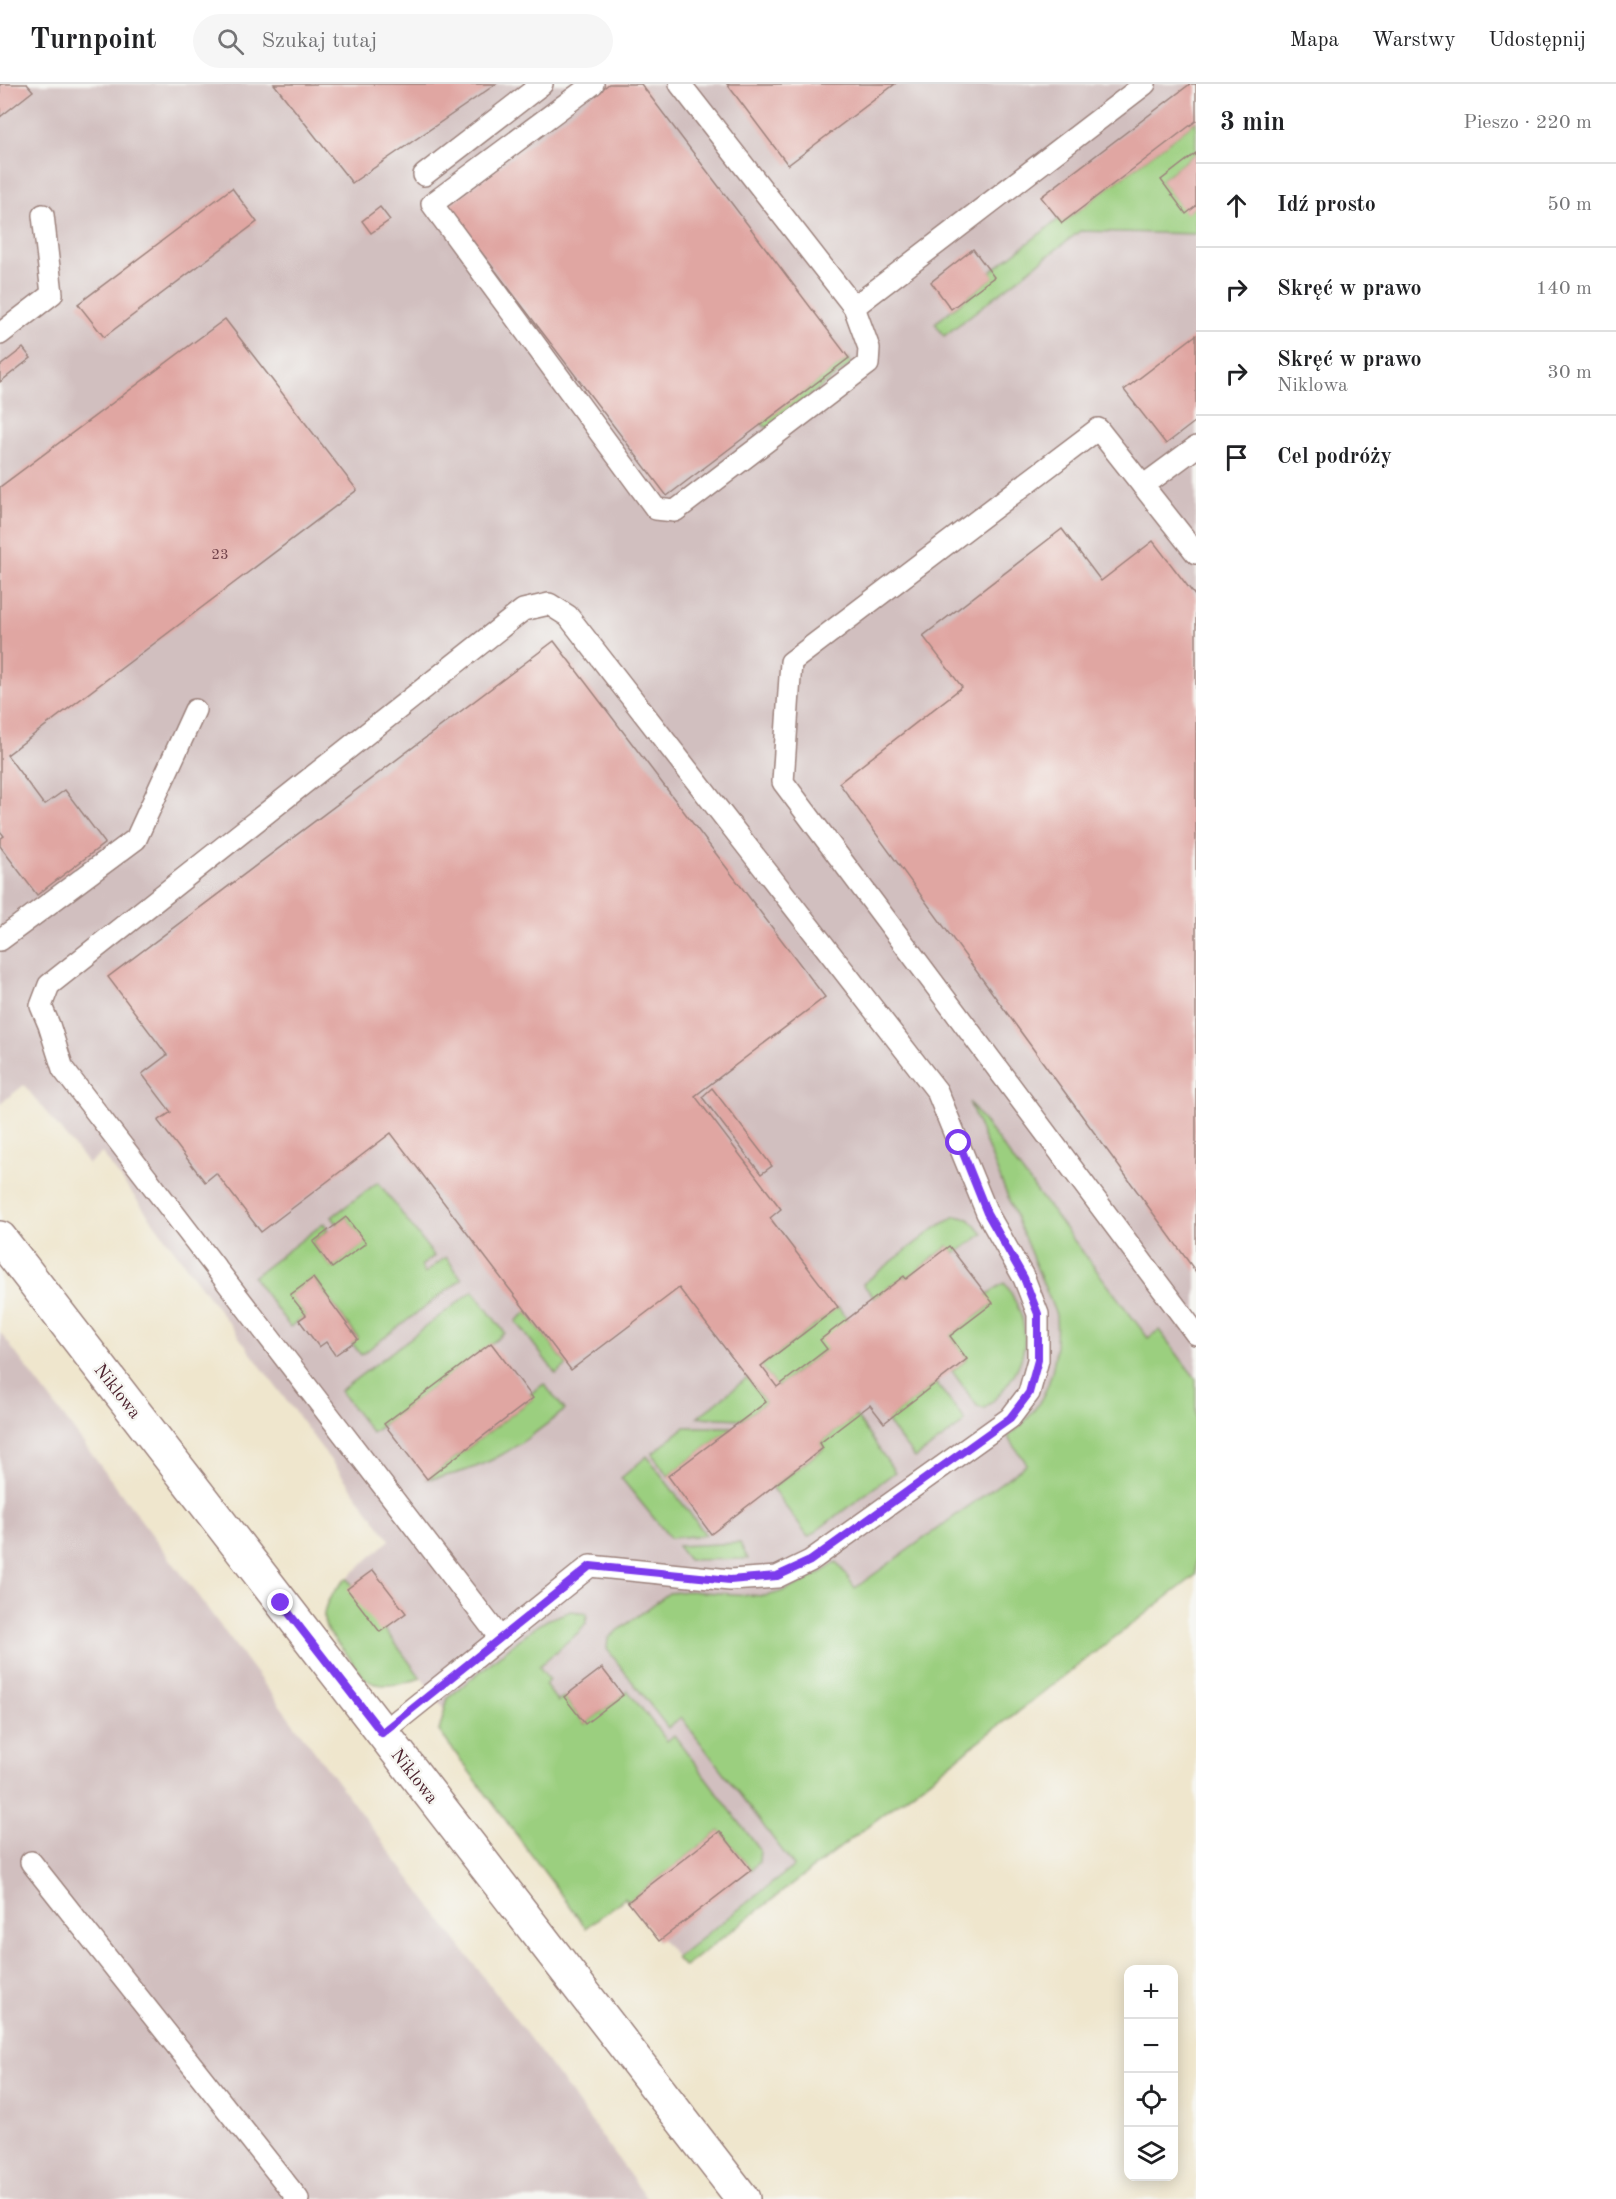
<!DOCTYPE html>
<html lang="pl">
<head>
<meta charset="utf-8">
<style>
	body { margin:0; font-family:"Old Standard TT",serif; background:#f6f6f6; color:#202124 }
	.controls { position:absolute; right:18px; bottom:18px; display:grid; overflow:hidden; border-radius:12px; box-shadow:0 3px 15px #0003 }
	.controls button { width:54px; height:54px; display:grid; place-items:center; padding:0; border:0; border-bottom:2px solid #e0e0e0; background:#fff; color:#202124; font:30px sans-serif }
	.stop { position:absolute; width:18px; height:18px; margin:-14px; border:4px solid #7c3aed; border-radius:50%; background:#fff }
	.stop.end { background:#7c3aed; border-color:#fff; box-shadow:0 2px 6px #0008 }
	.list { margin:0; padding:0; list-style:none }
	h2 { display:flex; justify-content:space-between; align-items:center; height:78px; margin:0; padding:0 24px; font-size:26px }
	h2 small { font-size:20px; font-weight:400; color:#757577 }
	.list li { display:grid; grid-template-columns:39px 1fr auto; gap:18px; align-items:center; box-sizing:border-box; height:84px; padding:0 24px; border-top:2px solid #e0e0e0 }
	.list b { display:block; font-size:22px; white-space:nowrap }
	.list p { margin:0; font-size:20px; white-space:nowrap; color:#757577 }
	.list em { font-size:20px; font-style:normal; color:#757577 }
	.icon { flex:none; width:33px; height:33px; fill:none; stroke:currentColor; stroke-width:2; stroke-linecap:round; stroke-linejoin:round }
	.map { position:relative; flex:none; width:1196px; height:2115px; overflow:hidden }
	header { display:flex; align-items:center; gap:36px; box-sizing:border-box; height:84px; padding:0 30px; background:#fff; border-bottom:2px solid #e0e0e0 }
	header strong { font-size:28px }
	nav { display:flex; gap:33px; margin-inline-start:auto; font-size:21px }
	.search { width:420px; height:54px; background:#f6f6f6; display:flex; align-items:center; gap:15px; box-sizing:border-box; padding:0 21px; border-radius:33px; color:#757577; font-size:22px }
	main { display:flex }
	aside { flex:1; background:#fff }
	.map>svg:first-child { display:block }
	.industrial { fill:#d1bfbf }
	.green { fill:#9bcf7f; stroke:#727755; stroke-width:1.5 }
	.building { fill:#e0a6a2 }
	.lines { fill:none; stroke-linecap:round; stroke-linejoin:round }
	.lane-casing { stroke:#9c827c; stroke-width:24 }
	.street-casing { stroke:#9c827c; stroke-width:36 }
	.lane { stroke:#fff; stroke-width:21 }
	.street { stroke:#fff; stroke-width:33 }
	.route { stroke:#7c3aed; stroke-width:8 }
	.labels { text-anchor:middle; stroke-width:5; stroke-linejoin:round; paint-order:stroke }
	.number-label { font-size:15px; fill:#704149 }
	.street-label { font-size:18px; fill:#4a1f2b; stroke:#f6f6f2 }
</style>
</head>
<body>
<header>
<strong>Turnpoint</strong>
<div class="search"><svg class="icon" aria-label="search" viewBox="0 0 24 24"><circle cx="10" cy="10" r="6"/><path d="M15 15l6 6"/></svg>Szukaj tutaj</div>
<nav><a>Mapa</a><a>Warstwy</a><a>Udostępnij</a></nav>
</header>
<main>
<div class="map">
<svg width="1196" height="2115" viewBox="0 0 1196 2115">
	<rect width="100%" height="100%" fill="#f6f6f2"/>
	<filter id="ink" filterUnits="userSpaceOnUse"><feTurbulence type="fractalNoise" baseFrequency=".0167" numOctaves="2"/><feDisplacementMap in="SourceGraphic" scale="12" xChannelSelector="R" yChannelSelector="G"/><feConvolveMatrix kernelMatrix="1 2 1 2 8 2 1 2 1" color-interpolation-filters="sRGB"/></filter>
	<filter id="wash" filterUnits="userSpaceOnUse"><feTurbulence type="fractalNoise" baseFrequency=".008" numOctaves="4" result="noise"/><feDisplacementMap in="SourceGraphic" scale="24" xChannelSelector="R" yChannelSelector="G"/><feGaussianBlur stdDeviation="1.35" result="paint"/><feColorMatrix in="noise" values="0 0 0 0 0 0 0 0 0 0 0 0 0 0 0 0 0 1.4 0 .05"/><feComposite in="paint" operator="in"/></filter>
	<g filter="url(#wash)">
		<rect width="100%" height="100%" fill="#efe6cd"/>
		<g class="industrial">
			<path d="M0 0H1196V1491L684 1883 662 1855 658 1857 625 1814 586 1844 439 1647 444 1624 347 1494 390 1456 102 1069 88 1080 24 1001 0 1020Z"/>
			<path d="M0 1248 564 2000 647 2115H0Z"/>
		</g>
		<g class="green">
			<path d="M1196 37V69L1161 96 1186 129 1196 122V150L1080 147 944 252 935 239 993 193 990 188 1059 135 1062 139Z"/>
			<path d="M849 274 851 280 768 344 761 340Z"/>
			<path d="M969 1018 1148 1254 1159 1246 1196 1295V1491L684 1883 676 1874 794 1782 681 1633 668 1644 607 1565 608 1554 669 1509 688 1507 764 1512C790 1508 815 1493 837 1478L855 1504 1027 1380 1008 1353C1049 1320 1059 1283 1056 1231Z"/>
			<path d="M378 1098 434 1172 421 1182 425 1189 446 1173 462 1195 361 1271 352 1259 358 1254 313 1194 291 1211 306 1231 290 1243 253 1193 324 1139 328 1146 313 1158 332 1184 365 1159 346 1133 337 1140 332 1133Z"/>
			<path d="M956 1132 969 1135 983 1150 955 1170 948 1162 906 1195 904 1192 874 1214 863 1200 935 1144Z"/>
			<path d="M1004 1199C1010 1204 1012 1212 1016 1219 1037 1262 1017 1297 984 1325L977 1322 952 1287 967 1275 950 1252 992 1220 986 1211Z"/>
			<path d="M473 1207 505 1249 372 1349 340 1307Z"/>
			<path d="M838 1223 847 1235 827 1265 777 1303 761 1282Z"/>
			<path d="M527 1228 567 1281 556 1290 516 1237Z"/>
			<path d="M747 1294 766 1318 743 1335 698 1333Z"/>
			<path d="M936 1299 964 1335V1339L915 1374 886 1337Z"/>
			<path d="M544 1300 565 1326C520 1361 486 1388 427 1395L532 1315 530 1310Z"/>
			<path d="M856 1332 895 1388 808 1453 772 1404 823 1365 820 1359Z"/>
			<path d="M685 1343H733L668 1392 652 1370Z"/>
			<path d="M647 1372 706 1451 670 1454 621 1394Z"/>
			<path d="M740 1459 748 1475 688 1476 677 1462Z"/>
			<path d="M347 1494 421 1594C407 1599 381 1606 367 1596 359 1590 352 1577 346 1569 340 1562 330 1552 326 1543 318 1525 334 1506 347 1494Z"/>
			<path d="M571 1527 587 1529 586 1539 580 1547 539 1582 549 1596 545 1601 558 1618 564 1613 585 1640 628 1607 667 1657 674 1651 760 1766 759 1778 751 1786 720 1747 628 1818 625 1814 586 1844 439 1647 448 1614 532 1545 547 1536Z"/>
		</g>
		<g id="blocks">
			<g class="building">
				<path d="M0 0H27L33 7 0 33Z"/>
				<path d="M274 0H496L352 99Z"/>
				<path d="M609 0H641L849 274 667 412 447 123Z"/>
				<path d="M727 0H895L788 81Z"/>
				<path d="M1190 0H1196V37L1062 139 1041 113Z"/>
				<path d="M1196 69V122L1186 130 1161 96Z"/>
				<path d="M232 104 257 138 104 253 78 220Z"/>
				<path d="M380 123 390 136 371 149 362 137Z"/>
				<path d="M973 165 994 193 951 225 931 198Z"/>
				<path d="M225 235 357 406 7 671 44 721 65 706 105 759 37 811 0 762V755L4 752 0 747V403Z"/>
				<path d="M1196 251V337L1166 360 1124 306Z"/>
				<path d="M23 264 31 274 0 298V282Z"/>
				<path d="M1062 445 1101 497 1153 457 1196 513V1188L839 699 962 603 923 552Z"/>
				<path d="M554 557 825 913 695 1012 781 1125 770 1134 838 1223 761 1282 777 1303 827 1265 820 1256 904 1192 906 1195 949 1162 993 1219 950 1252 967 1275 884 1339 870 1321 820 1359 823 1364 711 1450 668 1392 766 1318 679 1204 571 1286 391 1049 261 1148 216 1089 205 1098 158 1037 171 1028 142 990 167 971 108 893Z"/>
				<path d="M712 1004 772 1082 761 1090 702 1013Z"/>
				<path d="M346 1133 366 1159 332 1184 313 1158Z"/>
				<path d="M313 1194 358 1255 335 1271 326 1258 319 1263 299 1236 306 1231 290 1211Z"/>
				<path d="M491 1259 533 1314 427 1395 384 1340Z"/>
				<path d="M373 1486 406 1529 380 1548 347 1505Z"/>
				<path d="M602 1584 623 1611 585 1640 564 1613Z"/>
				<path d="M720 1747 751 1786 659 1857 628 1818Z"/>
			</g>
		</g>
	</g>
	<g filter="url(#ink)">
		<use href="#blocks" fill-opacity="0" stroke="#9c827c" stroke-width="1.5"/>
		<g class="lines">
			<defs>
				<g id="lane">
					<path d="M593 0 432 120 656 425 675 427 868 280 869 264 854 223 680 0"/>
					<path d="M424 91 542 0"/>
					<path d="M854 223 1145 0"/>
					<path d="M0 250 52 210 43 131"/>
					<path d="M1143 402 1196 363"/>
					<path d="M1196 469 1098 345 791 578 783 698 1196 1250"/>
					<path d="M0 856 136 755 195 626"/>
					<path d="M382 1649 590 1482 730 1496 777 1493 810 1477 1010 1334 1029 1309 1038 1276V1230L1024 1194 987 1129 937 1007 568 532 549 520 523 526 49 901 41 922 49 941 63 985 500 1554"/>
					<path d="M31 1778 298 2115"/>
				</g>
				<path id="street" d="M0 1154 743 2115"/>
			</defs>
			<use href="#lane" class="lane-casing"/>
			<use href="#street" class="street-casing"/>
			<use href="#lane" class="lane"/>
			<use href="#street" class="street"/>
		</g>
	</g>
	<g class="lines" filter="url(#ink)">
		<path class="route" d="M281 1519 382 1649 590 1482 730 1496 777 1492 810 1477 1010 1334 1029 1309 1038 1276V1230L1024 1194 987 1129 959 1059"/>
	</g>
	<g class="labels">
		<g class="number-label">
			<text x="220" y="475">23</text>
		</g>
		<g class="street-label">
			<text transform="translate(118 1307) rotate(52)" y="6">Niklowa</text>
			<text transform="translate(415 1692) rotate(52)" y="6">Niklowa</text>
		</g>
	</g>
</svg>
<div class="controls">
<button>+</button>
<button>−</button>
<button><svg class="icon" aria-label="locate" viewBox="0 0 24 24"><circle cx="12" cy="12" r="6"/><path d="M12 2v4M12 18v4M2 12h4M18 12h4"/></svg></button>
<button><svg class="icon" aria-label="layers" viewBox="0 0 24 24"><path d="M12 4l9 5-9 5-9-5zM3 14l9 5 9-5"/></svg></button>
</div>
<div class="stop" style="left:959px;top:1059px"></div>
<div class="stop end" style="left:281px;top:1519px"></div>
</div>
<aside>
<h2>3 min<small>Pieszo · 220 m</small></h2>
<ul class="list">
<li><svg class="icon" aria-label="ahead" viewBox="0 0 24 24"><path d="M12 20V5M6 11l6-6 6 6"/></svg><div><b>Idź prosto</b></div><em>50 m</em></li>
<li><svg class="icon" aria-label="right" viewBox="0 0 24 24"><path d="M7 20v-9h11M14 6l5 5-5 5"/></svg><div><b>Skręć w prawo</b></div><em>140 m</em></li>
<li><svg class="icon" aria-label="right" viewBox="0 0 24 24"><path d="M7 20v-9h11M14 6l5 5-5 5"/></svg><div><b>Skręć w prawo</b><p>Niklowa</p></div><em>30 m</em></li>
<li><svg class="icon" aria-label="arrive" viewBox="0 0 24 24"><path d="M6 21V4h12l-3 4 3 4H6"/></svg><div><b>Cel podróży</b></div></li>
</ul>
</aside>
</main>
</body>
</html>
